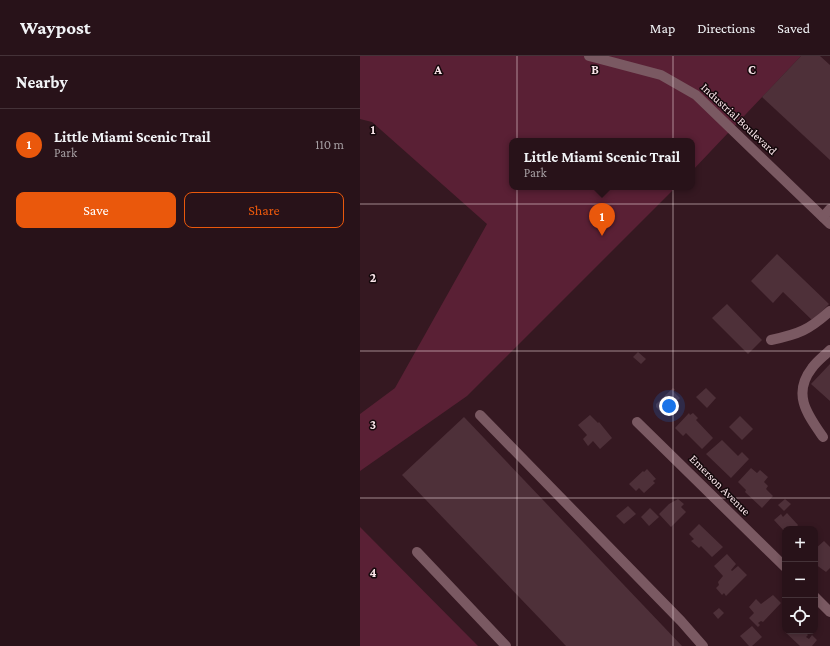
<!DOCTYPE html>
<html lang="en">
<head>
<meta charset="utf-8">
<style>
	body { margin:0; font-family:"Crimson Pro",serif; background:#301b22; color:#f1f3f6 }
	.controls { position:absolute; right:12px; bottom:12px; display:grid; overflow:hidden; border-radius:8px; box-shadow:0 2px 6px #0003 }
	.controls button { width:36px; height:36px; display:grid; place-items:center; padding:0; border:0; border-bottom:1px solid #443238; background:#281219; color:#f1f3f6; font:20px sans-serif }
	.you { position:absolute; left:309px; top:350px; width:14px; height:14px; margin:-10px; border:3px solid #fff; border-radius:50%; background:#1a73e8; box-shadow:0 0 0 6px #1a73e833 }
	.badge { display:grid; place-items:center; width:26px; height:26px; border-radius:50%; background:#ea580c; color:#fff; font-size:13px; font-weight:700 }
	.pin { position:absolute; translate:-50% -33px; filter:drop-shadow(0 1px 2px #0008) }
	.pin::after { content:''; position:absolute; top:21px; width:14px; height:12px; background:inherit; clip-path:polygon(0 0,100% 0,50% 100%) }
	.popup { position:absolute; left:149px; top:82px; width:186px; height:52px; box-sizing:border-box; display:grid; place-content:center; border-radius:8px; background:#281219; filter:drop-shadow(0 1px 3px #0005); font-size:13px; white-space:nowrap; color:#a59ea2 }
	.popup b { font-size:15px; color:#f1f3f6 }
	.popup::after { content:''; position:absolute; left:50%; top:100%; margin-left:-8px; border:8px solid transparent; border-top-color:#281219 }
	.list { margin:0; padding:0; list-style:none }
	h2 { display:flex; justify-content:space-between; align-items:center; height:52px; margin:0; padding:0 16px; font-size:17px }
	h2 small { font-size:13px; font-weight:400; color:#a59ea2 }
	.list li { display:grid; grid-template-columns:26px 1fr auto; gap:12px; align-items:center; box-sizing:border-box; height:72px; padding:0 16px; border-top:1px solid #443238 }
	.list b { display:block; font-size:15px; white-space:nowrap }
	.list p { margin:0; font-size:13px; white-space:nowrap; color:#a59ea2 }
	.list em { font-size:13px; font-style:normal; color:#a59ea2 }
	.actions { display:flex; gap:8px; padding:12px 16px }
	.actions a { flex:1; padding:9px 0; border:1px solid #ea580c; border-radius:8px; text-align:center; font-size:14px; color:#ea580c }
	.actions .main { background:#ea580c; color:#fff }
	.icon { flex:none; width:22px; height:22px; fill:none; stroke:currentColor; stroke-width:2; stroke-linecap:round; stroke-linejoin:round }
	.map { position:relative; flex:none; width:470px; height:590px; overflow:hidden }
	header { display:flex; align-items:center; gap:24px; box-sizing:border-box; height:56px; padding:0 20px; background:#281219; border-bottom:1px solid #443238 }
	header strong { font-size:19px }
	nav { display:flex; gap:22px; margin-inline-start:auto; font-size:14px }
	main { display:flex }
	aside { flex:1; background:#281219 }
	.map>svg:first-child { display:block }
	.green { fill:#5a2035 }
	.building { fill:#4e3039 }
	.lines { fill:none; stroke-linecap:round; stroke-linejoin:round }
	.minor { stroke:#7a5962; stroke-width:10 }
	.grid { fill:none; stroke:#fae5ea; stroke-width:1; stroke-opacity:0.55 }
	.labels { text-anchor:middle; stroke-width:3; stroke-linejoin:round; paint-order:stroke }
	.street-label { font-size:12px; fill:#fae5ea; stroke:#14080b }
	.grid-label { font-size:13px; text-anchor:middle; font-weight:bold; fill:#fae5ea; stroke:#14080b; stroke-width:3; stroke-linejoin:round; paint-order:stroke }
</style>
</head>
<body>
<header>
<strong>Waypost</strong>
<nav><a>Map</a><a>Directions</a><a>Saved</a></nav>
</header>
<main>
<aside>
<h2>Nearby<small></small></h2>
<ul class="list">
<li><span class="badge">1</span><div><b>Little Miami Scenic Trail</b><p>Park</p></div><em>110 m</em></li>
</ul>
<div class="actions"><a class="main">Save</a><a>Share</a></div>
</aside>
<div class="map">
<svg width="470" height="590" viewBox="0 0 470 590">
	<rect width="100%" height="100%" fill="#351821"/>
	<g class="green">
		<path d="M0 0H441L332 115V85H152V131H316L107 340 0 415V358L35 332 127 168 12 66 0 63Z"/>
		<path d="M0 471 118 590H0Z"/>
	</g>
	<g class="building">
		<path d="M441 0H460L470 9V104L402 41Z"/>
		<path d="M417 198 469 248 453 265 423 236 413 247 391 225Z"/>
		<path d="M367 248 402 284 388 298 352 262Z"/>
		<path d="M278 296 286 303 281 308 273 301Z"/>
		<path d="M470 308V345L451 328Z"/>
		<path d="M313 332 315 334 313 335 320 342 316 346 318 348 304 359 296 351V348Z"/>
		<path d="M346 332 356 342 347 352 336 341Z"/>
		<path d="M329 357 330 359 333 357 338 362 336 364 353 382 342 393 326 377 323 380 315 372Z"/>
		<path d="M230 359 238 367 239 366 252 382 240 393 233 385 228 390 223 383 227 379 218 369Z"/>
		<path d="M380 360 393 373 382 384 369 371Z"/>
		<path d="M104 361 322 590H206L42 419Z"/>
		<path d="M362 384 378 400 382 396 389 403 371 422 346 398Z"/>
		<path d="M391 412 397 417 400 414 408 421 404 426 408 430 406 433 413 440 402 452 385 436 386 434 378 426Z"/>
		<path d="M287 413 296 423 293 425 295 427 284 437 279 432 276 435 269 428 283 415 284 416Z"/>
		<path d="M318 443 324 448 321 451 326 456 311 471 299 458 309 448Z"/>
		<path d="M425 443 431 448 424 455 418 449Z"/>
		<path d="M268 450 276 458 264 468 256 460Z"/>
		<path d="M290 452 299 461 289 470 281 461Z"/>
		<path d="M427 457 438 469 435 473H425V476L414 464 421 458 423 461Z"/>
		<path d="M339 468 363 491 352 501 341 490 339 492 331 485 334 483 329 478Z"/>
		<path d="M464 485 470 491V512L466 516 455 508V493Z"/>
		<path d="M367 498 376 508 371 514 372 515 378 510 387 519 366 540 364 537 362 539 356 532 359 529 358 526 363 520 354 510Z"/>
		<path d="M413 539 421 547 403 566 401 565 398 567 400 569 398 571 389 562 394 557 389 551 396 543 401 548Z"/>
		<path d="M359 552 364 557 358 563 353 557Z"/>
		<path d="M392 570 402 581 392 590H389L380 580Z"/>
		<path d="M424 575H444L448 579 446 581 449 583 452 579 457 584 452 590H440Z"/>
	</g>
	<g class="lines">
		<g class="minor">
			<path d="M229 0 301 19 336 39 470 168"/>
			<path d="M463 161 470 153"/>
			<path d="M411 284C439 278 449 274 470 255"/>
			<path d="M120 359 321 565 343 590"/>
			<path d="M277 366 425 511"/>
			<path d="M463 381C447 358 432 338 452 312 457 305 464 300 470 294"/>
			<path d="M57 496 146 590"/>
			<path d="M455 541 470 556"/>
		</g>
	</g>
	<path class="grid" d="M157 0V590M313 0V590M0 148H470M0 295H470M0 442H470"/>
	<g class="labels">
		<g class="street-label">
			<text transform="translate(379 63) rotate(43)" y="4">Industrial Boulevard</text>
			<text transform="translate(360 429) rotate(45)" y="4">Emerson Avenue</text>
		</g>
	</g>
	<g class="grid-label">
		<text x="78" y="18">A</text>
		<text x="235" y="18">B</text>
		<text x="392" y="18">C</text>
		<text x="13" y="78">1</text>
		<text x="13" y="226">2</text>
		<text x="13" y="373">3</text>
		<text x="13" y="521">4</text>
	</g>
</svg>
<div class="controls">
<button>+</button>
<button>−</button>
<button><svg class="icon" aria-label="locate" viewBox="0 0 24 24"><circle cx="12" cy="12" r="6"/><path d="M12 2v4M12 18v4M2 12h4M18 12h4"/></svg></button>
</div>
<div class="you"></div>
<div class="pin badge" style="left:242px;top:180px">1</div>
<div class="popup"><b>Little Miami Scenic Trail</b>Park</div>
</div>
</main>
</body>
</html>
